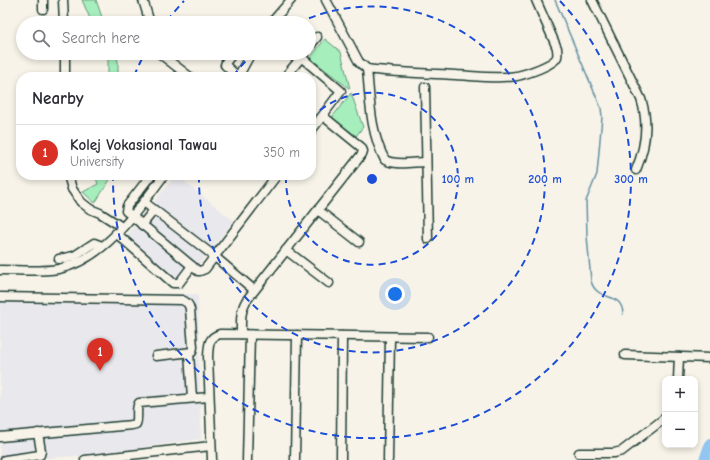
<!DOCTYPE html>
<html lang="en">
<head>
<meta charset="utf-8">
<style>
	body { margin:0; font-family:"Comic Neue",sans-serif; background:#f2f2f3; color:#2b2b33 }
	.controls { position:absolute; right:12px; bottom:12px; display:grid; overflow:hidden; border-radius:8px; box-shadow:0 2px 6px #0003 }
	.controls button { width:36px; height:36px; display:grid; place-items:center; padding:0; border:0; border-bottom:1px solid #e1e1e2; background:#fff; color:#2b2b33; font:20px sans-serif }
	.you { position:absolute; left:395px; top:294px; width:14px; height:14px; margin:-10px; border:3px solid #fff; border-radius:50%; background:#1a73e8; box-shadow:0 0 0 6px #1a73e833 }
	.badge { display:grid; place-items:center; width:26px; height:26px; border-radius:50%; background:#d93025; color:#fff; font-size:13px; font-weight:700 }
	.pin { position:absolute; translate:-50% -33px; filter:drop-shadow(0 1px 2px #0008) }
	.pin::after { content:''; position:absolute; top:21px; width:14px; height:12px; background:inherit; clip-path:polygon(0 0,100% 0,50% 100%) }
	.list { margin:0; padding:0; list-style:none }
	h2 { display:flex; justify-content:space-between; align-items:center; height:52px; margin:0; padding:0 16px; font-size:17px }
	h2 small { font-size:13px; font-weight:400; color:#7c7c81 }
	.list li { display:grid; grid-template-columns:26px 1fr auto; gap:12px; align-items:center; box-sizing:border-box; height:56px; padding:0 16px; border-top:1px solid #e1e1e2 }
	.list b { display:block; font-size:15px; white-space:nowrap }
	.list p { margin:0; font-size:13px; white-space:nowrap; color:#7c7c81 }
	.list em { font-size:13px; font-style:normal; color:#7c7c81 }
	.icon { flex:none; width:22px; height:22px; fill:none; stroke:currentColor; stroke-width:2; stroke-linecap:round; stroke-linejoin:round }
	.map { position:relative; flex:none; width:710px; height:460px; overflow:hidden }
	.search { position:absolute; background:#fff; box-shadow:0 2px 6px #0003; left:16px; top:16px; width:300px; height:44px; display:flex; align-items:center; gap:10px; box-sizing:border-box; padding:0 14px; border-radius:22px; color:#7c7c81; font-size:15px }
	.panel { position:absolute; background:#fff; box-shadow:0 2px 6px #0003; left:16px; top:72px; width:300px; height:108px; border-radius:16px }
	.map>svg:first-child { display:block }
	.built { fill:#e9e9ed }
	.green { fill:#a6efbd; stroke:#629678 }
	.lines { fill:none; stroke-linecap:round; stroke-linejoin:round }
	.stream { stroke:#648fa4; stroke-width:1.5 }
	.river { stroke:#92c5ef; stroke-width:10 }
	.minor-casing { stroke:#1f3d34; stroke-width:11 }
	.minor { stroke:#f7f3e8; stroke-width:8 }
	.ring { fill:none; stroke:#1d4ed8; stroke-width:2; stroke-dasharray:7 5 }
	.centre { fill:#1d4ed8; stroke:#f7f3e8; stroke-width:2 }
	.ring-label { font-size:12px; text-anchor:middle; font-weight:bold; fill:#1d4ed8; stroke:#f7f3e8; stroke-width:3.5; stroke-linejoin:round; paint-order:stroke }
</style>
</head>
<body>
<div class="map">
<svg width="710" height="460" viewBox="0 0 710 460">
	<rect width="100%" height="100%" fill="#f7f3e8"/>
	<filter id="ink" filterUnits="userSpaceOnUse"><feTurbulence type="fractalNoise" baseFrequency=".025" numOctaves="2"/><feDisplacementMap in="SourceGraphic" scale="8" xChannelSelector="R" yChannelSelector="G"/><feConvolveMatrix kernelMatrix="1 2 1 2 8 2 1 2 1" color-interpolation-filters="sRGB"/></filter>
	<g filter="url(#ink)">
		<g class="built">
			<path d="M176 175 234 221 179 289H174L119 245Z"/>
			<path d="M0 292 198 294 201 439 91 455 22 460H0Z"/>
		</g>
		<g class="green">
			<path d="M82 0H96L104 23H92Z"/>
			<path d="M325 39 341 52 350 89 310 58Z"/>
			<path d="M105 53H115L118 61V75L120 77H108V59Z"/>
			<path d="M351 93 363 127 356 136 333 119V116Z"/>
			<path d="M95 175H113L95 203 83 192 98 184Z"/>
		</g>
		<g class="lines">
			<path class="stream" d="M555 0 601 108 602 117 597 174 586 201 587 236 591 281C597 303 622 290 623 314"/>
			<path class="river" d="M704 460 710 443"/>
			<defs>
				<g id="minor">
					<path d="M63 0 64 23"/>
					<path d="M143 0 150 23"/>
					<path d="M326 0 359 62 367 69C397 73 426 73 456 75 475 76 497 79 517 76 526 74 554 65 557 57 558 54 557 51 557 48L536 0"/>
					<path d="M592 0 641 99C649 123 646 146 636 170"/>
					<path d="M43 9V0"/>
					<path d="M271 23 291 0"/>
					<path d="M309 47 317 37"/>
					<path d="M65 53V77"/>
					<path d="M159 53 190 77"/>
					<path d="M233 53 226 62 225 65 238 77"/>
					<path d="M301 57 341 91 311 131"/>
					<path d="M367 69C370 99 370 133 385 160 396 166 414 162 426 162"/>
					<path d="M238 77 251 53"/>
					<path d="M285 77 304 54"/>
					<path d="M425 87 428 239"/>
					<path d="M68 175 72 189 81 202 90 209 100 213 122 227"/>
					<path d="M151 175 127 206 126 211 198 271H200L205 269 277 175"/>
					<path d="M144 202 214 256 254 290"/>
					<path d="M318 210 359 242"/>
					<path d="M142 225 154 210"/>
					<path d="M116 233 173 283H179L192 266"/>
					<path d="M286 250 329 283"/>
					<path d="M59 259 74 256 94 243 102 246"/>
					<path d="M0 270C19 270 40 272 58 269 104 260 138 210 164 175"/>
					<path d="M0 297 182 300C187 302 189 304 190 309L193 347 192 352 156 356"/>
					<path d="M241 334C241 323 240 311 246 301L362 154 363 151 361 147 323 116"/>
					<path d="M189 353 192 398"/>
					<path d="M625 355 710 358"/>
					<path d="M678 379 679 357"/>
					<path d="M0 437 132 425 136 424C139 417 135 409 139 403L209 397"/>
					<path d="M579 453H614L622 451 665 418"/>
					<path d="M5 460 40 455 41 451 38 433"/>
					<path d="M85 460 211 446"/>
					<path d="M212 460 208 356C209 344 208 338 220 334L428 337"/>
					<path d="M247 460 250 335"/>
					<path d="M295 460 297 335"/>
					<path d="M341 460 342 336"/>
					<path d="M388 460 390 337"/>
				</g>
			</defs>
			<use href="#minor" class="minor-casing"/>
			<use href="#minor" class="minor"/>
		</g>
	</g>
	<g class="ring">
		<path d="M311 118A86 86 0 1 1 286 175"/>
		<path d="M233 76A173 173 0 0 1 253 54M298 23A173 173 0 1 1 199 176"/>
		<path d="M134 76A259 259 0 0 1 145 53M167 21A259 259 0 0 1 184 1M560 1A259 259 0 1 1 113 177"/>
	</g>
	<circle cx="372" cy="179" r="6" class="centre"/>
	<g class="ring-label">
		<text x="458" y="183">100 m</text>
		<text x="545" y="183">200 m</text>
		<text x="631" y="183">300 m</text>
	</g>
</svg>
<div class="controls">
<button>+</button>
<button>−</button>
</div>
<div class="you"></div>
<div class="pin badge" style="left:100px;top:371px">1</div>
<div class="search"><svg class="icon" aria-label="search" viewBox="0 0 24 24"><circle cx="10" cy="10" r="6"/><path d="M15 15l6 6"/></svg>Search here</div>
<section class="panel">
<h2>Nearby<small></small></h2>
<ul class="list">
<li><span class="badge">1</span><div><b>Kolej Vokasional Tawau</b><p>University</p></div><em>350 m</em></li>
</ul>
</section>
</div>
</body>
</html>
